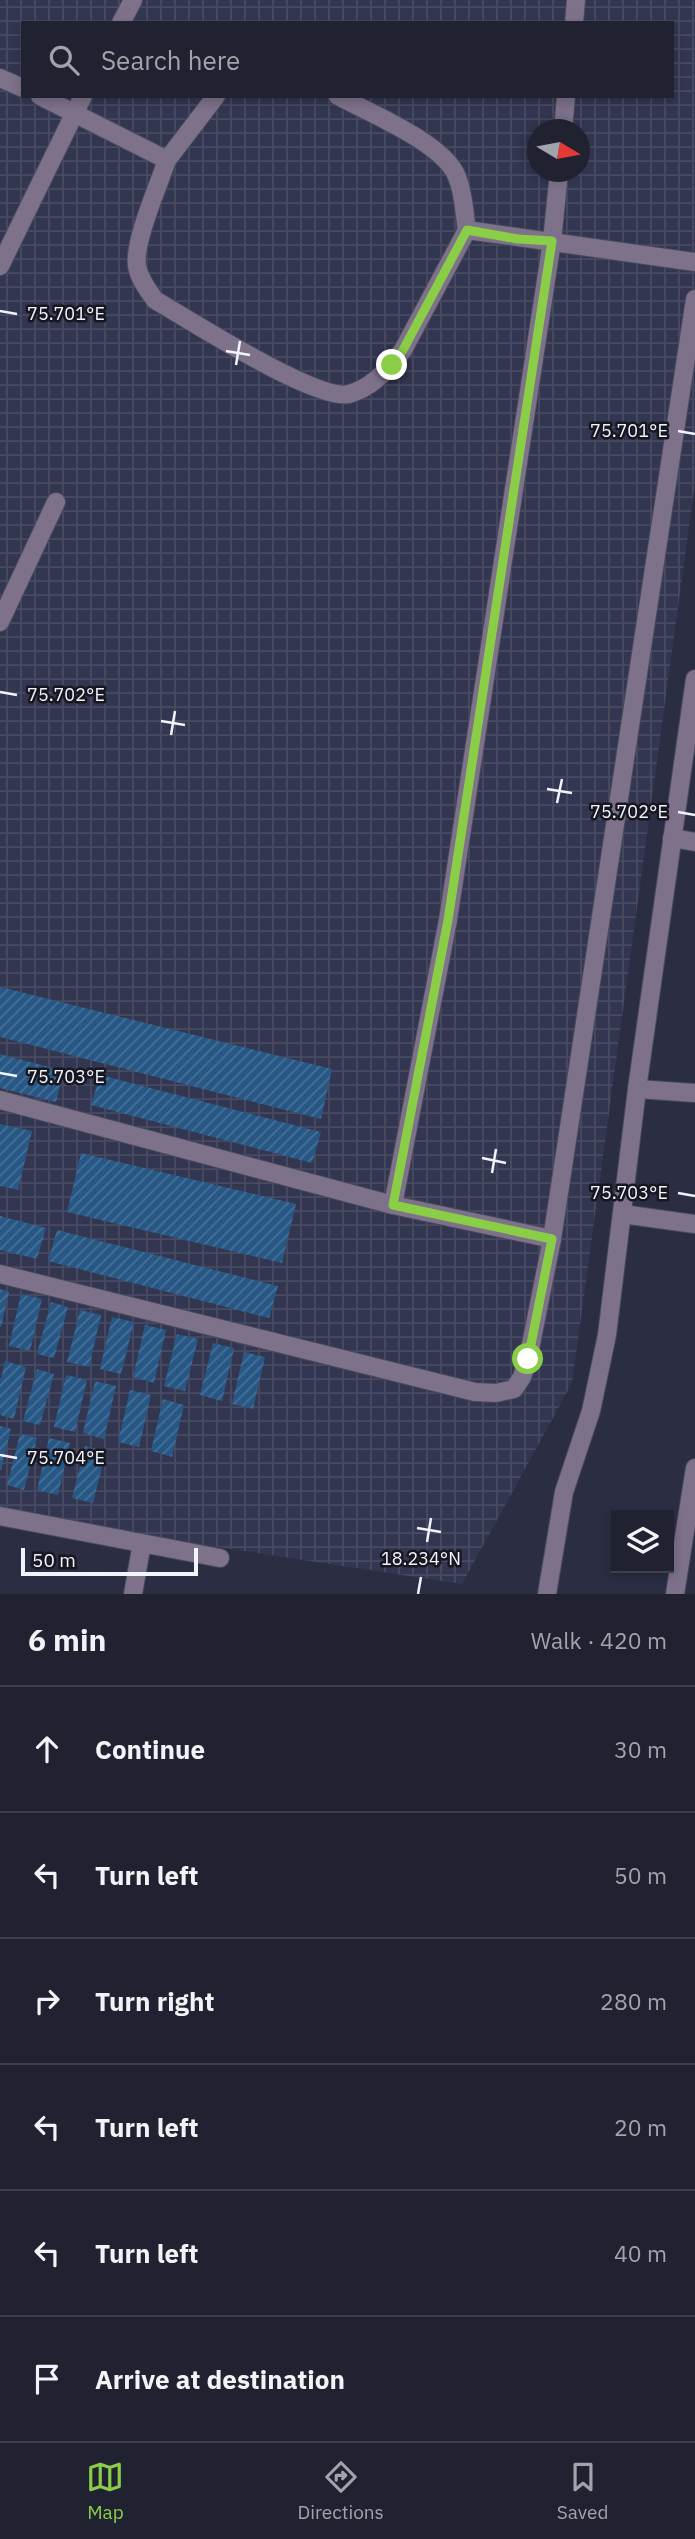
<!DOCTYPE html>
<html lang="en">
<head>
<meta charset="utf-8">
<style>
	body { margin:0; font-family:"IBM Plex Sans",sans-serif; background:#282a3a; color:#f1f3f6 }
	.controls { position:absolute; right:21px; bottom:21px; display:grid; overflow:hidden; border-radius:0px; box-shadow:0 4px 10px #0003 }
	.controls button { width:63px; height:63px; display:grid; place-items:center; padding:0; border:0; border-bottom:2px solid #3d3f4d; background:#202232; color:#f1f3f6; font:35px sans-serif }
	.compass { position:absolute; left:527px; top:119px; width:63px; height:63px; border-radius:50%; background:#202232; box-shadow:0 4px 10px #0003; rotate:100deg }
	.scale { position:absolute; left:21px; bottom:18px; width:177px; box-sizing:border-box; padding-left:7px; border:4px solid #f1f3fd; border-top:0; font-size:19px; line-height:24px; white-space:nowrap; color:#f1f3fd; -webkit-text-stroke:5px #161720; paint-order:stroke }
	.stop { position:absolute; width:21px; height:21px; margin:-16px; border:5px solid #8ace47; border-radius:50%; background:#fff }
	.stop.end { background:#8ace47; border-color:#fff; box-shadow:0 2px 7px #0008 }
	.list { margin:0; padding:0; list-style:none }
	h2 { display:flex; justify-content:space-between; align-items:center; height:91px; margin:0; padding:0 28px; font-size:30px }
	h2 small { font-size:23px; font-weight:400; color:#a2a4ac }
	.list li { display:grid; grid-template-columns:46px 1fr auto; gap:21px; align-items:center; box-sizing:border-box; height:126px; padding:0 28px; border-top:2px solid #3d3f4d }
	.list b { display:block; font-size:26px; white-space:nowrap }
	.list em { font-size:23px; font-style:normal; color:#a2a4ac }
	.icon { flex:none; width:38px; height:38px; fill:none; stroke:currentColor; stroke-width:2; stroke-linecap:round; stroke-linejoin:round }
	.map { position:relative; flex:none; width:695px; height:1594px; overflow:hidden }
	.search { position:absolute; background:#202232; box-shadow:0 4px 10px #0003; left:21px; right:21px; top:21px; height:77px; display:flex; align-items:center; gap:18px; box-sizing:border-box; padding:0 24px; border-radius:0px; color:#a2a4ac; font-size:26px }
	.sheet { height:847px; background:#202232 }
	nav { display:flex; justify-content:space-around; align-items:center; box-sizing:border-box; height:98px; border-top:2px solid #3d3f4d; background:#202232; font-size:19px; color:#a2a4ac }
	nav a { display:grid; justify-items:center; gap:4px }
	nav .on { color:#8ace47 }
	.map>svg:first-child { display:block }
	.industrial { fill:url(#industrial-grid); fill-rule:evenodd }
	.building { fill:url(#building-hatch) }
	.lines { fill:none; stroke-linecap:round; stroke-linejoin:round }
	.minor-casing { stroke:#474a5c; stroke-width:20 }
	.minor { stroke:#7e728b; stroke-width:18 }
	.route { stroke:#8ace47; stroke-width:9 }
	.ticks { fill:none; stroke:#f1f3fd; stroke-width:2.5 }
	.ticks-label { font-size:18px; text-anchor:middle; fill:#f1f3fd; stroke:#161720; stroke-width:5; stroke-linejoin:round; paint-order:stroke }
</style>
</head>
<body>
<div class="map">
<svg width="695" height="1594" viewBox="0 0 695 1594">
	<defs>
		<pattern id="industrial-grid" width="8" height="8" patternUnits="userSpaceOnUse" patternTransform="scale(1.75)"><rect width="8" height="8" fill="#333650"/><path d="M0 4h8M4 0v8" fill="none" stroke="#474a61"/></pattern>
		<pattern id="building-hatch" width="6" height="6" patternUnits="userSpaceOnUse" patternTransform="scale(1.75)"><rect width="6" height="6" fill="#275885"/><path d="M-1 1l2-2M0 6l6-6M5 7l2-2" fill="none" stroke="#477097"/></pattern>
	</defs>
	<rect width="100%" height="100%" fill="#2b2e42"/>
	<path class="industrial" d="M0 0H695V483L572 1383 462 1584 0 1514ZM23 23H672V96H23ZM538 130H580V172H538Z"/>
	<g class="building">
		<path d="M0 987 332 1069 321 1119 0 1037Z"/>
		<path d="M0 1054 64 1071 56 1102 0 1088Z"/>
		<path d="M100 1075 321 1132 312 1163 91 1105Z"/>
		<path d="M0 1124 32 1131 18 1190 0 1186Z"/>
		<path d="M81 1153 296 1204 282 1263 67 1212Z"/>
		<path d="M0 1216 46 1228 37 1259 0 1250Z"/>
		<path d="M57 1230 278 1286 269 1318 48 1261Z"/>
		<path d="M0 1289 9 1292 1 1327H0Z"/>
		<path d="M21 1294 42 1299 30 1351 9 1346Z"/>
		<path d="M51 1302 68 1307 54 1358 37 1354Z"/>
		<path d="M80 1310 101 1315 89 1367 67 1362Z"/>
		<path d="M112 1317 134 1322 121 1374 100 1369Z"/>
		<path d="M145 1325 166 1330 154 1383 133 1377Z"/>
		<path d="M177 1334 198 1339 185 1391 164 1386Z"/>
		<path d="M213 1343 234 1348 222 1401 200 1395Z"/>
		<path d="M244 1352 265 1357 253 1409 232 1404Z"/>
		<path d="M5 1361 26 1367 14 1419 0 1415V1383Z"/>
		<path d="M37 1369 54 1374 40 1425 23 1421Z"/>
		<path d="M66 1375 87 1380 75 1432 54 1427Z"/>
		<path d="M95 1381 116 1386 104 1439 83 1433Z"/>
		<path d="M130 1390 151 1395 139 1447 118 1442Z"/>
		<path d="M163 1399 184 1405 172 1457 151 1451Z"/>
		<path d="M0 1426 11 1429 1 1470 0 1469Z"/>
		<path d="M20 1434 37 1438 24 1490 7 1485Z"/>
		<path d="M49 1438 70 1443 58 1495 37 1490Z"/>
		<path d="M85 1446 106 1451 93 1503 72 1498Z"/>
	</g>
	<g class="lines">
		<defs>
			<g id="minor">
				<path d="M121 23 133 0"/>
				<path d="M574 23 576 0"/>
				<path d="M0 78 23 88"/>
				<path d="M40 96 167 160 216 96"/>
				<path d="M338 96C370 113 445 144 457 177 464 193 464 213 467 230L695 262"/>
				<path d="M563 130 566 96"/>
				<path d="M167 160C159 184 133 243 137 266 139 279 148 290 155 300 188 319 317 402 349 394 372 388 390 368 403 350L467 230"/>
				<path d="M559 172 552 241 448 920 393 1205 552 1239 695 299"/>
				<path d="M0 266 83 96"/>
				<path d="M0 622 56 502"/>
				<path d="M672 838 695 842"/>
				<path d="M637 1089 695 1093"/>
				<path d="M0 1100 393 1205"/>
				<path d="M622 1214 695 1224"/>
				<path d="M0 1274 475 1392 496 1393 514 1389 522 1377 528 1359 552 1239"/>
				<path d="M0 1516 220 1558"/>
				<path d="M133 1594 142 1543"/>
				<path d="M547 1594 564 1492 591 1411 607 1335 637 1089 695 679"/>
				<path d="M675 1594 695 1468"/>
			</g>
		</defs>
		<use href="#minor" class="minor-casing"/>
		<use href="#minor" class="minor"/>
	</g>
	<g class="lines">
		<path class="route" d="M392 365 403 350 467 230 518 239 552 241 448 920 393 1205 552 1239 528 1359"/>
	</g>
	<path class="ticks" d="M0 311 17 314M226 351 250 355M236 365 240 341M678 431 695 434M0 692 17 695M161 721 185 725M171 735 175 711M547 789 572 793M557 803 562 779M678 812 695 815M0 1073 17 1076M482 1158 506 1163M492 1173 496 1149M678 1193 695 1196M0 1455 17 1458M417 1528 441 1532M427 1542 431 1518M418 1594 421 1577"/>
	<g class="ticks-label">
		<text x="66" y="320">75.701°E</text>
		<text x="629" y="437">75.701°E</text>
		<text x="66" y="701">75.702°E</text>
		<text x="629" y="818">75.702°E</text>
		<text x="66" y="1083">75.703°E</text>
		<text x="629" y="1199">75.703°E</text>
		<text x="66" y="1464">75.704°E</text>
		<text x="421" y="1565">18.234°N</text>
	</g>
</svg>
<div class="controls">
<button><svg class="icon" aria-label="layers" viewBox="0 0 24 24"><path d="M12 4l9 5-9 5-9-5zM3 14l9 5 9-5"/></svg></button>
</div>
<svg class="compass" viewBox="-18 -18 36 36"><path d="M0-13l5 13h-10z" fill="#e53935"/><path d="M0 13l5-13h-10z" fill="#a2a4ac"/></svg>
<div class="scale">50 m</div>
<div class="stop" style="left:528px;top:1359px"></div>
<div class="stop end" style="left:392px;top:365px"></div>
<div class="search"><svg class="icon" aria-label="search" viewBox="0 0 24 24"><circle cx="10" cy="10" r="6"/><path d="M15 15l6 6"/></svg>Search here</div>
</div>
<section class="sheet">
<h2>6 min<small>Walk · 420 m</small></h2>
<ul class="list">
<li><svg class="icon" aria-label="ahead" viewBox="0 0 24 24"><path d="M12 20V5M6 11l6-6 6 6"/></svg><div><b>Continue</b></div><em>30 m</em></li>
<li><svg class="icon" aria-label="left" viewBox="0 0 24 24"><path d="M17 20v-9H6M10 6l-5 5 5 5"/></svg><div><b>Turn left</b></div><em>50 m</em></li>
<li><svg class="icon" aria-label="right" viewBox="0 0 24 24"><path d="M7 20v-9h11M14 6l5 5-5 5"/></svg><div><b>Turn right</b></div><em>280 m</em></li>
<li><svg class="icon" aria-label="left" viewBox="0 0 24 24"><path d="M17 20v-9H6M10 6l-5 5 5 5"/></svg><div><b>Turn left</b></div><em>20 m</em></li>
<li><svg class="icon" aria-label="left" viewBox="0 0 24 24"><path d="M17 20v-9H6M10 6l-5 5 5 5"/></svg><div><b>Turn left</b></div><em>40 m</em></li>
<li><svg class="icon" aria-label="arrive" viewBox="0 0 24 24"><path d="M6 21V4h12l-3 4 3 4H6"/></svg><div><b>Arrive at destination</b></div></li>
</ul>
</section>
<nav>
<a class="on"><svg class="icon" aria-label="map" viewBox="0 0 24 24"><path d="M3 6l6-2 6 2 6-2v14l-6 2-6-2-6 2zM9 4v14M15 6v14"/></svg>Map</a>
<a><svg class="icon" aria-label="directions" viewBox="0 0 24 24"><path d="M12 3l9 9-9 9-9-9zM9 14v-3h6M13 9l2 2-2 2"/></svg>Directions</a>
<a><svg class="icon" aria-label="saved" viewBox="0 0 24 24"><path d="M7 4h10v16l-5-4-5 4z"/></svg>Saved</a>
</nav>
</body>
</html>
